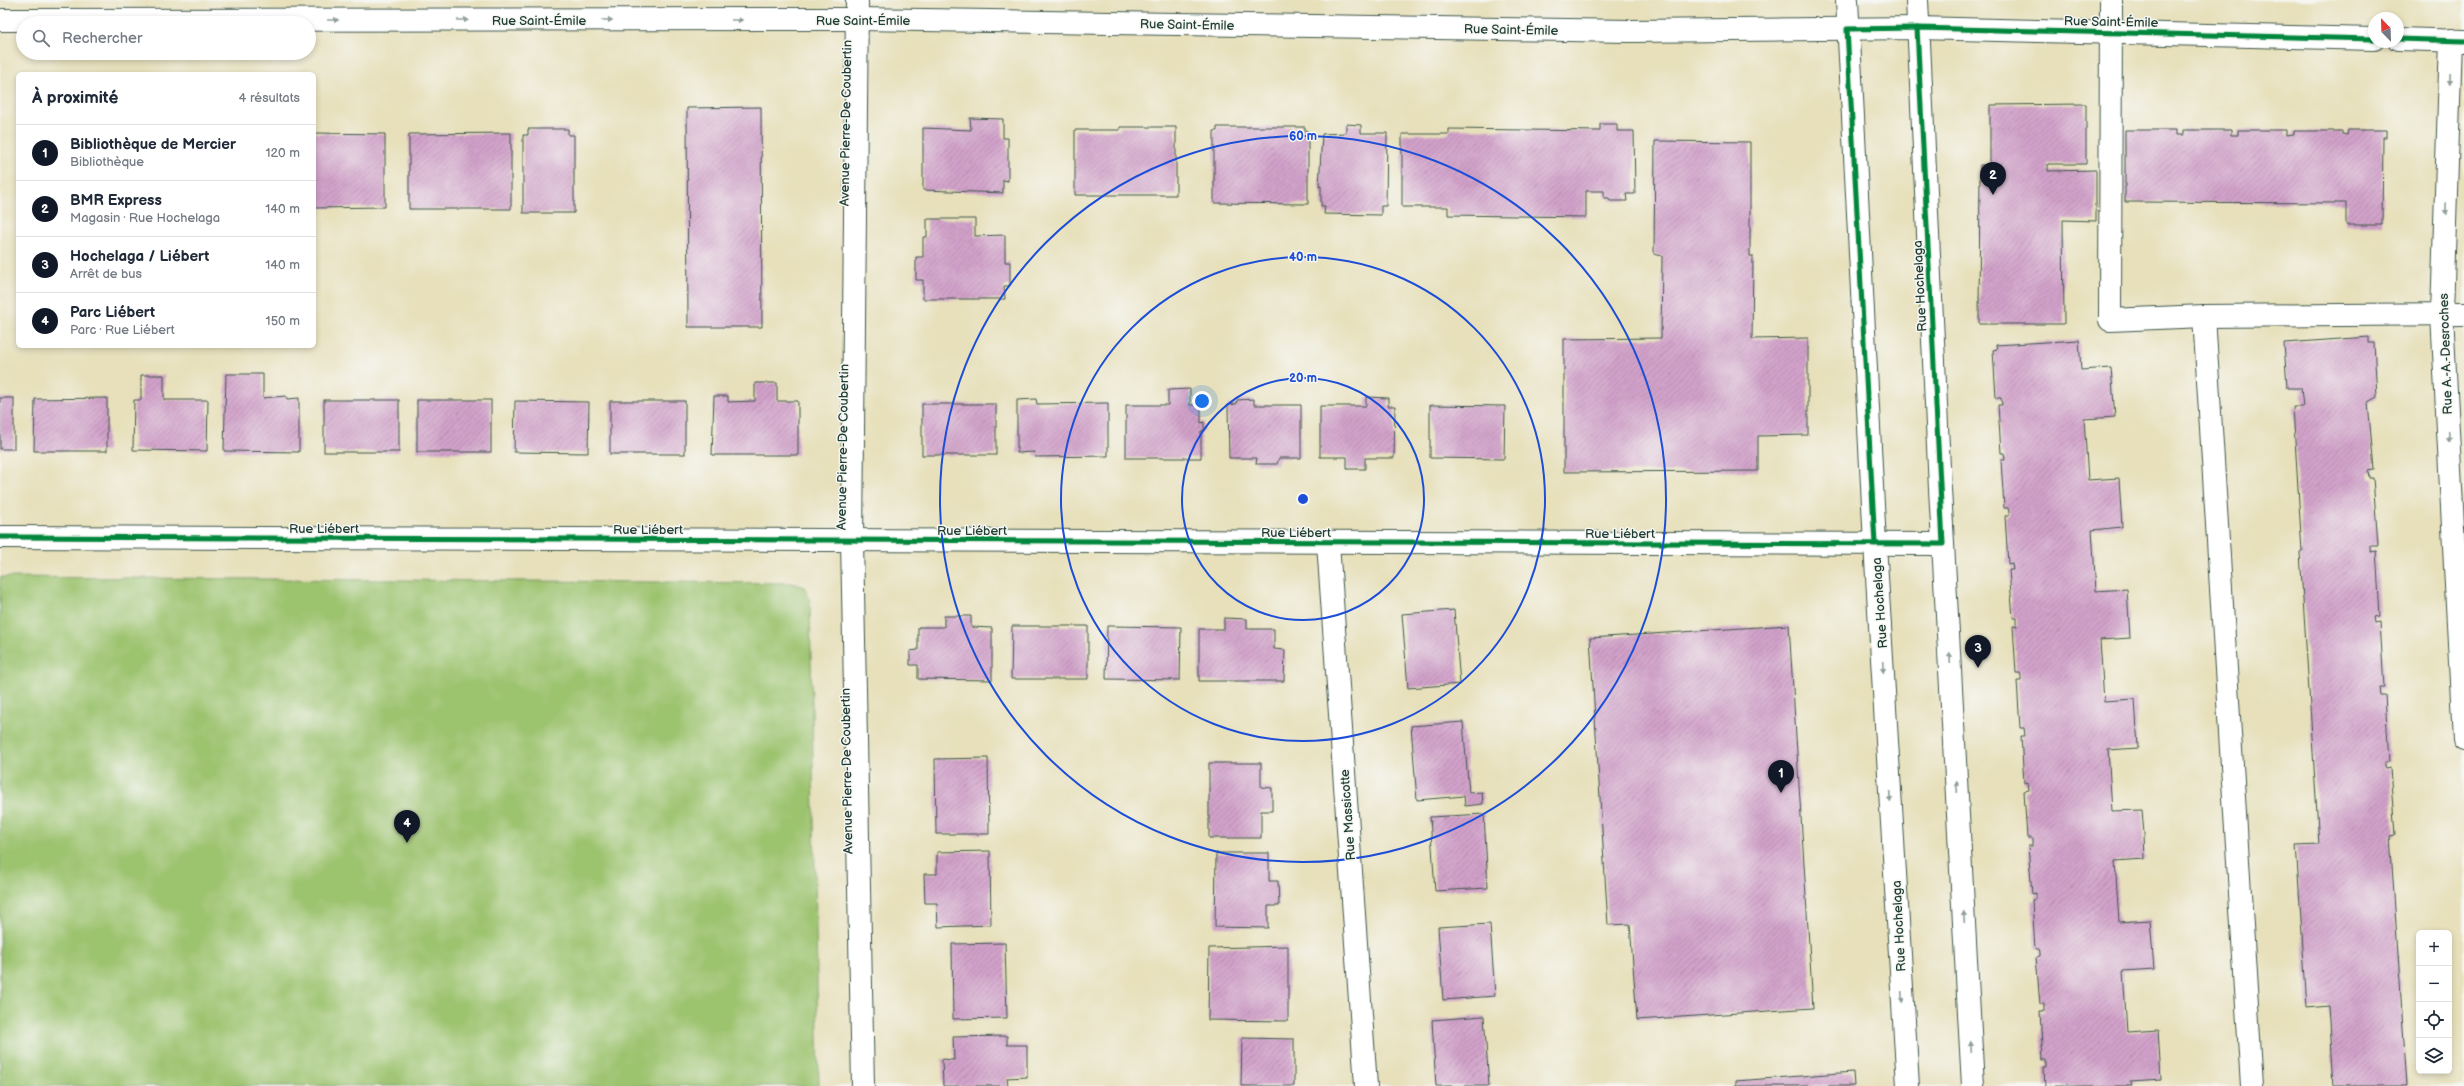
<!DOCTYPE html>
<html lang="fr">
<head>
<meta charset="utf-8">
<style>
	body { margin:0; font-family:"Balsamiq Sans",sans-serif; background:#f6f6f7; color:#1f2937 }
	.controls { position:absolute; right:12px; bottom:12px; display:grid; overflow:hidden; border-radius:6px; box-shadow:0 2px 6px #0003 }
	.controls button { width:36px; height:36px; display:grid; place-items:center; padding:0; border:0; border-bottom:1px solid #e0e1e3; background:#fff; color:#1f2937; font:20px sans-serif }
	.compass { position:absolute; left:2368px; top:12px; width:36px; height:36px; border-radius:50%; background:#fff; box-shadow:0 2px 6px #0003; rotate:337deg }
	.you { position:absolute; left:1202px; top:401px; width:14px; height:14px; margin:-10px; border:3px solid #fff; border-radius:50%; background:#1a73e8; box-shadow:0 0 0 6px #1a73e833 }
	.badge { display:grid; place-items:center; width:26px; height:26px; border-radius:50%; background:#111827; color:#fff; font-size:13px; font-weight:700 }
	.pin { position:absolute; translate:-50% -33px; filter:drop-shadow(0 1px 2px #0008) }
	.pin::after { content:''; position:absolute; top:21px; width:14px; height:12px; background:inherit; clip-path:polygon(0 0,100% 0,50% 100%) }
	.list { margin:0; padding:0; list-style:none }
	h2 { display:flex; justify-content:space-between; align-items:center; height:52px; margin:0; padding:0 16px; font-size:17px }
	h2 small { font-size:13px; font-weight:400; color:#747a83 }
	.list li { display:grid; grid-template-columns:26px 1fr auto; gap:12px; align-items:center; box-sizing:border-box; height:56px; padding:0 16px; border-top:1px solid #e0e1e3 }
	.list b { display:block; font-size:15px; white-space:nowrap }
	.list p { margin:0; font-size:13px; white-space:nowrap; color:#747a83 }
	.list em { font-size:13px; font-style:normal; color:#747a83 }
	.icon { flex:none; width:22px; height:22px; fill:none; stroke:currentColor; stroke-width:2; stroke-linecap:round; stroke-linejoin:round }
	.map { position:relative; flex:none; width:2464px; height:1086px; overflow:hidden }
	.search { position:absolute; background:#fff; box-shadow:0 2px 6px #0003; left:16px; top:16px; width:300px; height:44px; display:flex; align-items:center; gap:10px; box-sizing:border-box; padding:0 14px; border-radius:22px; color:#747a83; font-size:15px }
	.panel { position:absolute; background:#fff; box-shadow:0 2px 6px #0003; left:16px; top:72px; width:300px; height:276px; border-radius:6px }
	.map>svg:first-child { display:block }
	.green { fill:#9cc36e; stroke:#5e8051 }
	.building { fill:url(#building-hatch) }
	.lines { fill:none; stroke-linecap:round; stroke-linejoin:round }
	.minor-casing { stroke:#3d5548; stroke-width:24 }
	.major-casing { stroke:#3d5548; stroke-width:24 }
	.minor { stroke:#fff; stroke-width:22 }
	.major { stroke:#fff; stroke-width:22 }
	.cycleway-casing { stroke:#f6f6f2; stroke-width:8 }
	.cycleway { stroke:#00873e; stroke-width:5 }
	.oneway { fill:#8f9e9a }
	.ring { fill:none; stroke:#1d4ed8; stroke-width:2 }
	.labels { text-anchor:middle; stroke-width:3; stroke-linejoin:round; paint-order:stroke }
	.street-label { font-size:13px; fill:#1f3d34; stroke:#f6f6f2 }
	.centre { fill:#1d4ed8; stroke:#f6f6f2; stroke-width:2 }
	.ring-label { font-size:12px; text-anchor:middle; font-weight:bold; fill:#1d4ed8; stroke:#f6f6f2; stroke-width:3; stroke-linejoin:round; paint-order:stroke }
</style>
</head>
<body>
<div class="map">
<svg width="2464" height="1086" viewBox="0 0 2464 1086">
	<defs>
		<pattern id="building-hatch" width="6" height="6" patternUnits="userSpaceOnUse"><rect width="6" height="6" fill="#d2a2ca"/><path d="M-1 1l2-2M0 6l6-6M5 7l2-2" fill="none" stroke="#aa85a5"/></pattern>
	</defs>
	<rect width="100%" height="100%" fill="#f6f6f2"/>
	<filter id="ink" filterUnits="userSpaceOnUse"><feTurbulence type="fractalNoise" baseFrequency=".025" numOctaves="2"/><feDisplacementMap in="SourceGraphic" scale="8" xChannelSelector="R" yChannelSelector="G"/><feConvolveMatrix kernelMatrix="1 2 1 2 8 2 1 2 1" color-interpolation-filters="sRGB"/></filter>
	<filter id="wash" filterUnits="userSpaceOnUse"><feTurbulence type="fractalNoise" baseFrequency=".012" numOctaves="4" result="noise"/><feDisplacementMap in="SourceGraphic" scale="16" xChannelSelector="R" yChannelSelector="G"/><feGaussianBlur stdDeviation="0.9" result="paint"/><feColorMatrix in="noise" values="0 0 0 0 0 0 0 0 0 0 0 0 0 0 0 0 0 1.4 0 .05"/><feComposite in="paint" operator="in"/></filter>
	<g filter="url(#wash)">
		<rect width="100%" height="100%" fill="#e7e0bb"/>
		<path class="green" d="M0 577 792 583 805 587 810 600 819 1086H0Z"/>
		<g id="blocks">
			<g class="building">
				<path d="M2086 104V164H2048V171L2096 170V221L2063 220 2064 324H1979L1980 165H1990V105Z"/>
				<path d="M761 107 762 327H688L687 108Z"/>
				<path d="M970 118 1003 119V138H1008V181L1003 180V193L923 190V128L971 130Z"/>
				<path d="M1346 124 1361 125V133H1387L1386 206H1381V215L1324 214 1325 206H1321V186L1319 187 1322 134 1346 133Z"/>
				<path d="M1600 124H1617V131H1634L1635 194H1626L1627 201H1610L1609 198H1604V191H1586V217L1448 215V207H1402V134H1449V129L1600 131Z"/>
				<path d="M1120 127H1176V195H1075V130H1120Z"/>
				<path d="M1217 127H1305V130L1308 131V204L1214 203V131H1217Z"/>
				<path d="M528 129H568V135H574V213H523V135H528Z"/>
				<path d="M2125 130H2176V135H2183V130H2231V135H2238V130H2286V135L2294 134V131H2342V134L2347 135 2348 130H2386V137H2383L2382 225H2346V203L2125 202Z"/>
				<path d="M314 133 385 134V207L314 208Z"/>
				<path d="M511 133V209H409V134Z"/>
				<path d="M1655 141 1750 142V256H1753L1752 339 1808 338V435L1758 436V471L1564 472V339L1661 338 1662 256 1654 254Z"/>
				<path d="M927 219H975V236L1005 235V262H1010V286H1004L1005 299H923V280H916V257H923V237H927Z"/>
				<path d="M2369 337V343H2374L2377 397 2368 402 2374 470 2368 471 2369 478H2373L2378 545H2370V548L2371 551 2376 550 2380 616 2374 617 2375 623 2380 622 2384 688H2379L2380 695H2385L2389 762H2384V766L2385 769 2390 768 2395 835 2390 836 2407 1086H2334L2329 1006 2307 1008 2296 845 2319 844 2300 553 2302 552 2293 407H2303L2301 388H2287L2284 343Z"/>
				<path d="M2079 340 2081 370 2111 368 2115 417 2084 419 2088 480 2119 478 2122 527 2092 530 2096 591 2127 589 2130 638 2100 640 2104 701 2135 699 2138 748 2108 750 2112 811 2142 810 2144 834 2145 859 2115 861 2119 922 2150 920 2154 969 2123 971 2127 1032 2158 1030 2161 1080 2130 1082 2131 1086H2045L2044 1067H2047V1060H2043L2040 1012H2044V1004H2040L2036 957 2040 956V952L2039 949H2035L2032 901 2036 900V893L2032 894 2028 846H2032V838H2027L2024 791 2029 790 2028 782 2024 783 2021 736H2025L2024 728H2020L2017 681H2021V676L2020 673H2016L2013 626H2017V618H2013L2009 570H2013L2012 563 2008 564 2005 516 2009 515V512L2008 508H2004L2001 460H2005L2004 453H2001L1998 405H2002L2001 398H1996L1993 350 1997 349 1996 345Z"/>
				<path d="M226 374H263V398L286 396 287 399 299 398V452L224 451Z"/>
				<path d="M141 375H164V400H208L207 451 133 450 134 400H141Z"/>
				<path d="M755 383H777V401H798V455H712L714 396H728V402L755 401Z"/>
				<path d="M1190 389V405H1201V423L1204 422V431H1201V458H1126V405H1168V390Z"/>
				<path d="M1366 397 1388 398V406H1395L1394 458H1365V469H1347V457H1320V406H1366Z"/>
				<rect x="0" y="398" width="14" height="51"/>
				<path d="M107 398V451H34L35 399Z"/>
				<path d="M1036 399 1037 404 1108 403V456L1035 457 1034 452 1017 453V400Z"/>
				<path d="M1254 399V405H1301V458H1279L1277 464H1256L1257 458H1229L1228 405 1236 404 1237 400Z"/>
				<rect x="324" y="400" width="75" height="52"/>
				<rect x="417" y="400" width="74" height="52"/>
				<path d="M515 401 589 402 588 453 514 452Z"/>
				<rect x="610" y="401" width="75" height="53"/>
				<rect x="922" y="404" width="74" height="51"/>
				<path d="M1430 405 1505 406 1504 459 1430 458Z"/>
				<path d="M1454 610 1460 684 1408 688 1402 614Z"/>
				<path d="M944 616H971V627L992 628V680L918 679V665H910V651L918 650V627H944Z"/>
				<path d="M1224 618 1247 619V629H1274V649L1285 650 1284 681H1199V629H1224Z"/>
				<path d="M1789 625 1813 1008 1637 1020 1630 924 1608 925 1590 638Z"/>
				<path d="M1012 626H1088V679H1011Z"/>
				<path d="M1107 626 1181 627 1180 680 1106 679Z"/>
				<path d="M1463 722 1469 793 1482 792 1483 804 1465 806 1464 796 1417 800 1411 726Z"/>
				<path d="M988 758 989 834H936L935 759Z"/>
				<path d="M1209 763H1261V787L1272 788V811H1261V838H1209Z"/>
				<path d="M1484 814 1488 888 1435 891 1430 817Z"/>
				<path d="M990 851 991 925 938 927 937 903H925L924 874H937V852Z"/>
				<path d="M1216 853H1269V881H1278L1279 906H1268V928L1215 927Z"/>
				<path d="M1490 924 1495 996 1443 1000 1438 927Z"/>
				<path d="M1005 943 1007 1018 953 1019 952 944Z"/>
				<path d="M1288 946V1021L1208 1020 1209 948Z"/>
				<path d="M1484 1016 1489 1086H1436L1432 1020Z"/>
				<path d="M1007 1036V1045H1027V1077L1007 1078 1008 1086H943L942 1059 954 1060 953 1037Z"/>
				<path d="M1242 1038 1294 1039V1086H1241Z"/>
				<path d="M1853 1072 1854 1086H1736V1081Z"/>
			</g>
		</g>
	</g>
	<g filter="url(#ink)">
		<use href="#blocks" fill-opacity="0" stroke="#3d5548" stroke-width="1"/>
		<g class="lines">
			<defs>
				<g id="minor">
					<path d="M857 0 852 541 863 1086"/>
					<path d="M2111 0 2110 320 2204 316 2464 314"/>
					<path d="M0 20 857 19 1630 31 1917 28 2374 39"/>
					<path d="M2398 39 2464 41"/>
					<path d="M2451 40 2442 314 2464 740"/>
					<path d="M2204 316 2252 1086"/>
					<path d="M0 537 1943 544"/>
					<path d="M1328 543 1366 1086"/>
				</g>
				<g id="major">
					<path d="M1847 0 1875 544 1908 1086"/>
					<path d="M1917 0 1940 489 1973 1086"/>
				</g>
			</defs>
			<use href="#minor" class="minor-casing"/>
			<use href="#major" class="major-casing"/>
			<use href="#minor" class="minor"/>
			<use href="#major" class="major"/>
			<defs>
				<g id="cycleway">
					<path d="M2398 39 2464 41"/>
					<path d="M0 537 1943 544 1917 28"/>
					<path d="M1875 544 1847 29 1917 28 2374 39"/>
				</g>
			</defs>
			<use href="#cycleway" class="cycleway-casing"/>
			<use href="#cycleway" class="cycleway"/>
		</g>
		<defs><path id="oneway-solid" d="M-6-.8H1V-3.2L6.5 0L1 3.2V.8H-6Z"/></defs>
		<g class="oneway">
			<use href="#oneway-solid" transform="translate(333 20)"/>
			<use href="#oneway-solid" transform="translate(463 20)"/>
			<use href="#oneway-solid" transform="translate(607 20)"/>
			<use href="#oneway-solid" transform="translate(737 20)"/>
			<use href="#oneway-solid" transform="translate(2450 79) rotate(92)"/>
			<use href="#oneway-solid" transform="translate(2446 209) rotate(92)"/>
			<use href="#oneway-solid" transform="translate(2449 437) rotate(87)"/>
			<use href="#oneway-solid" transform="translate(1950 658) rotate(-93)"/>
			<use href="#oneway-solid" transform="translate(1883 667) rotate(87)"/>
			<use href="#oneway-solid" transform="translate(1957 787) rotate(-93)"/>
			<use href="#oneway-solid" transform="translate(1890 797) rotate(87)"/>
			<use href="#oneway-solid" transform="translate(1964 917) rotate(-93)"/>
			<use href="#oneway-solid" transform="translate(1902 997) rotate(87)"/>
			<use href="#oneway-solid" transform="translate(1971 1047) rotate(-93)"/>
		</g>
	</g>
	<g class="ring">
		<circle cx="1303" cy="499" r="121"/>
		<circle cx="1303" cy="499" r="242"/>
		<circle cx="1303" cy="499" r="363"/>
	</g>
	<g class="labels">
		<g class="street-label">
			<text x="539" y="25">Rue Saint-Émile</text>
			<text x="863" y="25">Rue Saint-Émile</text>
			<text transform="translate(2111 21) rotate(1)" y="5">Rue Saint-Émile</text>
			<text transform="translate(1187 24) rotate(1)" y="5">Rue Saint-Émile</text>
			<text transform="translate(1511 29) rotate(1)" y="5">Rue Saint-Émile</text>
			<text transform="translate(845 123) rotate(-89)" y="5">Avenue Pierre-De Coubertin</text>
			<text transform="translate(1919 286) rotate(-93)" y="5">Rue Hochelaga</text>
			<text transform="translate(2445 354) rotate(-92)" y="5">Rue A.-A.-Desroches</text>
			<text transform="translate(842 447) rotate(-89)" y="5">Avenue Pierre-De Coubertin</text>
			<text x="324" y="533">Rue Liébert</text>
			<text x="648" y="534">Rue Liébert</text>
			<text x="972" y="535">Rue Liébert</text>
			<text x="1296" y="537">Rue Liébert</text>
			<text x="1620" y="538">Rue Liébert</text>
			<text transform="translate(1879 603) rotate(-94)" y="5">Rue Hochelaga</text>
			<text transform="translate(846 771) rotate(-91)" y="5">Avenue Pierre-De Coubertin</text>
			<text transform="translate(1347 815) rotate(-94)" y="5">Rue Massicotte</text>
			<text transform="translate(1898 926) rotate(-93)" y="5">Rue Hochelaga</text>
		</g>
	</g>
	<circle cx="1303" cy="499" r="6" class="centre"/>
	<g class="ring-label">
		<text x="1303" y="140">60 m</text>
		<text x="1303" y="261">40 m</text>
		<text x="1303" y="382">20 m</text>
	</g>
</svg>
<div class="controls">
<button>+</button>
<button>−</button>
<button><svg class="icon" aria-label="locate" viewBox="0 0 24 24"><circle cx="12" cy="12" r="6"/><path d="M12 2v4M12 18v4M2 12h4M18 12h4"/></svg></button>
<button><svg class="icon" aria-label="layers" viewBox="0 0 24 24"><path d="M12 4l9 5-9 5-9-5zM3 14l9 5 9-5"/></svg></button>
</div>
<svg class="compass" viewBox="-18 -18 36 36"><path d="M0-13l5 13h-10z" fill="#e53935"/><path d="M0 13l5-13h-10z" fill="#747a83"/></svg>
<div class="you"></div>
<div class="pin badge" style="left:1781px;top:793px">1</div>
<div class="pin badge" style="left:1993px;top:195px">2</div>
<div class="pin badge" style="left:1978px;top:668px">3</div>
<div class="pin badge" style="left:407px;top:843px">4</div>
<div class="search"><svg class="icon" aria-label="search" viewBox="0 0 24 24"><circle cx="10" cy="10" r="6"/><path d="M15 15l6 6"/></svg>Rechercher</div>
<section class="panel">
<h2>À proximité<small>4 résultats</small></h2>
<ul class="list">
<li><span class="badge">1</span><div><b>Bibliothèque de Mercier</b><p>Bibliothèque</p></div><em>120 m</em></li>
<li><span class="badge">2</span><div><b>BMR Express</b><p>Magasin · Rue Hochelaga</p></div><em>140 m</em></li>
<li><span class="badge">3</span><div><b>Hochelaga / Liébert</b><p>Arrêt de bus</p></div><em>140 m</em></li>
<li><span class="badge">4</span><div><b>Parc Liébert</b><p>Parc · Rue Liébert</p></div><em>150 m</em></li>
</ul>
</section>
</div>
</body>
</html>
